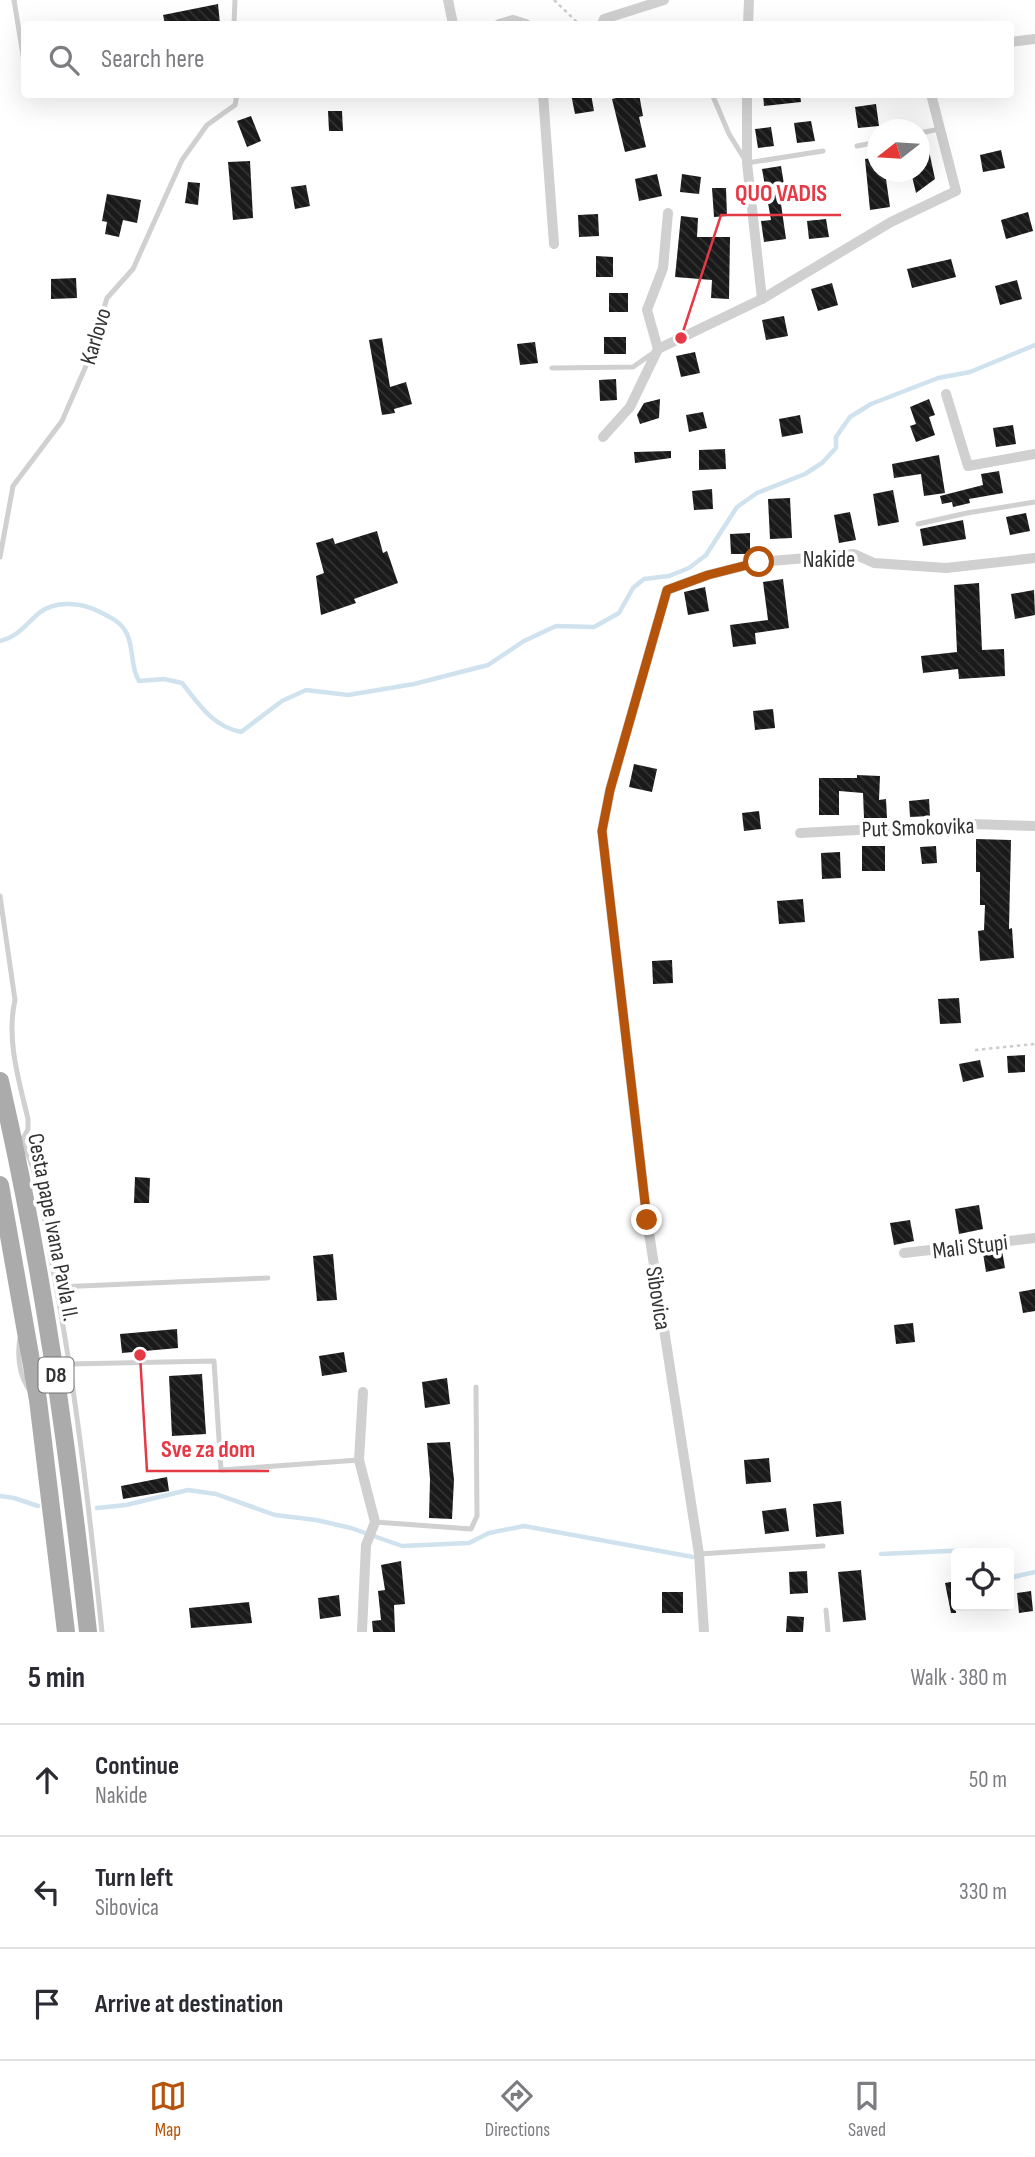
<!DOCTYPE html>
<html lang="en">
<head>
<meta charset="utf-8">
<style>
	body { margin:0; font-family:"Sofia Sans Condensed",sans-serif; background:#f7f7f7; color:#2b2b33 }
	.controls { position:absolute; right:21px; bottom:21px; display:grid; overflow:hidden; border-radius:7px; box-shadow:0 7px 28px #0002 }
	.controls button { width:63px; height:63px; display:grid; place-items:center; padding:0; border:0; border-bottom:2px solid #e1e1e2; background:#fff; color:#2b2b33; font:35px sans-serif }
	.compass { position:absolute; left:867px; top:119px; width:63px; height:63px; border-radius:50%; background:#fff; box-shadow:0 7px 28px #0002; rotate:253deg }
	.stop { position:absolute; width:21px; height:21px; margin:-16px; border:5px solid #b45309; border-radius:50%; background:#fff }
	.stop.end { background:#b45309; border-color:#fff; box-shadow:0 2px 7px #0008 }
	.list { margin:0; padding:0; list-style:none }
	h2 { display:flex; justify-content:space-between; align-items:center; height:91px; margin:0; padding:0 28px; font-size:30px }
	h2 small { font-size:23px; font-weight:400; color:#7c7c81 }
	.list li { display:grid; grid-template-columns:46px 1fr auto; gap:21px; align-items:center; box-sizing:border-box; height:112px; padding:0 28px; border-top:2px solid #e1e1e2 }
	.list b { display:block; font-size:26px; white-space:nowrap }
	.list p { margin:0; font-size:23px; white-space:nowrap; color:#7c7c81 }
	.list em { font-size:23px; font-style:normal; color:#7c7c81 }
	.icon { flex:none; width:38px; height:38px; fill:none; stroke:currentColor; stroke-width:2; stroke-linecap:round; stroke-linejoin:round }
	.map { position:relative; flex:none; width:1035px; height:1632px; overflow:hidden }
	.search { position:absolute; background:#fff; box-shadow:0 7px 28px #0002; left:21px; right:21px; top:21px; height:77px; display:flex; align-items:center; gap:18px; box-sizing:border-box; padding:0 24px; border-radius:7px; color:#7c7c81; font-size:26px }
	.sheet { height:427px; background:#fff }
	nav { display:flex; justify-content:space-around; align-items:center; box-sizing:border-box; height:98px; border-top:2px solid #e1e1e2; background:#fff; font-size:19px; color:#7c7c81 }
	nav a { display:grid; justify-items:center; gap:4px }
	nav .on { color:#b45309 }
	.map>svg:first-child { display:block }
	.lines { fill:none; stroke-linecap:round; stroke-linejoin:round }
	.stream { stroke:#cfe2ee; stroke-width:4.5 }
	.building { fill:url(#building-back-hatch) }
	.path { stroke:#cdcdcd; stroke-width:2.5; stroke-dasharray:3.5 3.5; stroke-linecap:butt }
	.lane { stroke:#d0d0d0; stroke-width:5 }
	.street { stroke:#d0d0d0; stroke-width:10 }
	.primary { stroke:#ababab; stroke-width:18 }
	.route { stroke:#b45309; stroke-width:9 }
	.labels { text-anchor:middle; stroke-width:7; stroke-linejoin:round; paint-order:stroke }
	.shield { fill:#fff; stroke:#707070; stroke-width:2 }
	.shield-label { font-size:21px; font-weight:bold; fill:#333 }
	.street-label { font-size:23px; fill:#333; stroke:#fff }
	.leader { fill:none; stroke:#e63946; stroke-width:2.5 }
	.callout-dot { fill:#e63946; stroke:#fff; stroke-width:2.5 }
	.callout-label { font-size:24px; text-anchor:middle; font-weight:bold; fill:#e63946; stroke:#fff; stroke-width:7; stroke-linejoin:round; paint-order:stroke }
</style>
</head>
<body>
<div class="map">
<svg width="1035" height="1632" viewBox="0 0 1035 1632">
	<defs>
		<pattern id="building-back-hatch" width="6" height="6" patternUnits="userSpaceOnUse" patternTransform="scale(1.75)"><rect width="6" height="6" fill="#1a1a1a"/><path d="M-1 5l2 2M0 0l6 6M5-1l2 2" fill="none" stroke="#333"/></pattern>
	</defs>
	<rect width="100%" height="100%" fill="#fff"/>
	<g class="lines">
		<g class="stream">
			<path d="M0 641C18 637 26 624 39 613 56 599 84 603 102 613 112 618 122 623 127 634 134 649 130 666 139 681L164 679 182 683C199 704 212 726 241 732L282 701 306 690 348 695 414 684 488 665 524 641 556 626 594 627 619 613 633 588 644 579 669 576 689 568 706 555 737 507 757 493 805 474 822 463 836 448V437L850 417 871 404 938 378 970 372 1035 345"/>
			<path d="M0 1496 14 1498 38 1506"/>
			<path d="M97 1508 126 1505 188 1490 216 1494 275 1515 316 1520 351 1528 402 1546 469 1543 489 1533 524 1526 693 1557"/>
			<path d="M881 1554 971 1550 977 1553"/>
			<path d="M1009 1578 1035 1572"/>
		</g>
	</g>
	<g class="building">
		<path d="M218 4 220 24H165L163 15Z"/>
		<path d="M571 94H591L594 111 575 114Z"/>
		<path d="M632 94H639L643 116 639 117 646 147 625 152 612 99Z"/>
		<path d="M763 94H800L801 102 764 106Z"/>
		<path d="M876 104 879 126 858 128 855 107Z"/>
		<path d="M328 111H342L343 131H329Z"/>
		<path d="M251 116 261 141 247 147 237 121Z"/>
		<path d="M811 121 815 141 797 143 794 123Z"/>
		<path d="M771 127 774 146 758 148 755 129Z"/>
		<path d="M926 137 935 179 916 193 911 172H920V138Z"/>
		<path d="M1001 150 1005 168 983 172 980 155Z"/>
		<path d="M878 157V172H885L890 207 870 210 865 159Z"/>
		<path d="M250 161 253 218 233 220 228 162Z"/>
		<path d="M781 166 787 203 781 204 786 239 764 242 761 221 771 220 762 169Z"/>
		<path d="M657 174 662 196 639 201 635 179Z"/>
		<path d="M682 174 701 177 699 194 680 192Z"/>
		<path d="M188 182 200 183 198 205 185 203Z"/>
		<path d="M306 185 310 206 295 209 291 187Z"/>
		<path d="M712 188H726L727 216 714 217Z"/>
		<path d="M107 194 141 200 137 223 123 220 119 237 105 234 107 222 102 221Z"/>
		<path d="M1028 212 1033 231 1006 239 1001 220Z"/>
		<path d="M598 214 599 236 579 237 578 215Z"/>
		<path d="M681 216 698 218 697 237H730L729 299 711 298 712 280 675 277Z"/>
		<path d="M826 219 829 237 809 239 807 221Z"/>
		<path d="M596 256 613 257V277H596Z"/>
		<path d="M951 259 956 277 912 288 907 269Z"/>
		<path d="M76 278 77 298 51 299V279Z"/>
		<path d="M1017 280 1022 299 1000 305 995 286Z"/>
		<path d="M832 283 838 305 818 311 811 289Z"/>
		<rect x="609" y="293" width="19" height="19"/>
		<path d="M784 316 788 336 766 340 762 320Z"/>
		<rect x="604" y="337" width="22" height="17"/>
		<path d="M382 338 390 387 406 382 412 404 394 409 395 413 382 415 369 340Z"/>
		<path d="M535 342 538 363 520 365 517 344Z"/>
		<path d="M695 352 700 373 681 377 676 356Z"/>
		<path d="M616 379 617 400 600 401 599 380Z"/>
		<path d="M660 399 659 418 640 424 637 415 644 403Z"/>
		<path d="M929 399 935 415 929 417 935 435 916 442 910 426 916 424 910 407Z"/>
		<path d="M703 412 707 428 689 432 686 415Z"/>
		<path d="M800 415 803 433 782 437 779 419Z"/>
		<path d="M1013 425 1016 444 996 447 993 428Z"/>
		<path d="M725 449 726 469 699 470V450Z"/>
		<path d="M671 451V458L635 463 634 452Z"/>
		<path d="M939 455 945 493 924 496 921 474 894 478 892 464Z"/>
		<path d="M999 471 1003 493 969 499 970 503 953 507 952 502 942 504 940 496 983 485 981 474Z"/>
		<path d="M712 489 713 509 694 510 692 491Z"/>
		<path d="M893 490 899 522 878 526 873 494Z"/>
		<path d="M790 498 792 538 770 539 768 499Z"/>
		<path d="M850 512 856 540 839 543 834 515Z"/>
		<path d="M1026 513 1030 531 1010 535 1006 517Z"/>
		<path d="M963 520 966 539 923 546 920 529Z"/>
		<path d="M377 531 383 553 387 551 398 583 354 599 356 603 321 615 316 576 324 573 316 543 333 538 335 544Z"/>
		<path d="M750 533V554H731L730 534Z"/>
		<path d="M783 579 789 628 755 633 756 644 733 647 730 625 768 620 763 582Z"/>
		<path d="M979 583 982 650 1004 649 1005 676 959 679 958 669 923 673 921 656 957 652 954 585Z"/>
		<path d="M705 587 709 611 688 615 684 592Z"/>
		<path d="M1034 590 1035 615 1015 619 1011 594Z"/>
		<path d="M773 709 775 728 755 730 753 711Z"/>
		<path d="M634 764 657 769 652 792 629 787Z"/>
		<path d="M857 775 880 776 879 800 886 799 887 818H864L863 793 839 791V815H819V778H857Z"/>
		<path d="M929 799 930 816 910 817 909 801Z"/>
		<path d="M759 811 761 829 744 831 742 813Z"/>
		<path d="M976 839 1011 840 1009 929 1012 928 1014 958 980 961 978 931 984 930 985 905H980V872H976Z"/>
		<rect x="862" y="846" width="23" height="25"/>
		<path d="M936 846 937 863 922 864 920 847Z"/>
		<path d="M840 852 841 878 822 879 821 853Z"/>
		<path d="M803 899 805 922 779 924 777 901Z"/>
		<path d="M672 960 673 983 653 984 652 961Z"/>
		<path d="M959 998 961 1023 940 1024 938 999Z"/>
		<path d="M1025 1055V1072L1008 1073 1007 1056Z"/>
		<path d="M980 1060 984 1077 963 1082 959 1064Z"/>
		<path d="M135 1177 150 1178 149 1203H134Z"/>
		<path d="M979 1205 983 1229 959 1234 955 1209Z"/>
		<path d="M910 1220 914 1241 894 1245 890 1223Z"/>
		<path d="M1002 1250 1005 1268 986 1272 983 1253Z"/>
		<path d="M333 1254 337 1300 317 1301 313 1256Z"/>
		<path d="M1035 1289V1311L1023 1313 1019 1292Z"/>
		<path d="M913 1323 915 1342 896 1344 894 1325Z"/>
		<path d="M177 1329 178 1348 122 1353 120 1334Z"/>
		<path d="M344 1352 347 1372 322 1376 319 1356Z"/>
		<path d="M202 1374 206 1434 172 1436 169 1376Z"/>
		<path d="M447 1378 450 1404 425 1408 422 1382Z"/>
		<path d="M450 1442 454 1480 452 1519 429 1518 430 1479 427 1443Z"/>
		<path d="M769 1458 771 1482 746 1484 744 1460Z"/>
		<path d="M167 1477 169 1491 123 1499 121 1486Z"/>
		<path d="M841 1501 844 1534 816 1537 813 1504Z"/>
		<path d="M786 1508 789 1531 765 1534 762 1511Z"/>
		<path d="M401 1561 405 1604 394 1605 395 1632H373L372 1621 381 1620 378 1591 385 1590 381 1565Z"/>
		<path d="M861 1570 866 1620 843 1622 838 1572Z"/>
		<path d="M807 1571 808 1593 790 1594 789 1572Z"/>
		<path d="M956 1581V1613H951L945 1583Z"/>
		<path d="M1031 1591 1033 1611 1019 1613 1017 1593Z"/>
		<rect x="662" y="1592" width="21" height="21"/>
		<path d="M339 1595 341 1616 320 1619 318 1598Z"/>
		<path d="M249 1602 252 1623 191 1628 189 1608Z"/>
		<path d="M787 1616 804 1617 803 1632H786Z"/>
	</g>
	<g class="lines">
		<g class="path">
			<path d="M554 0 579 24"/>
			<path d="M975 1050 1035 1044"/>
		</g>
		<g class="lane">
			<path d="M14 0 24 61"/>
			<path d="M234 24 235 0"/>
			<path d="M712 94 729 134 747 163 823 151"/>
			<path d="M920 133 940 129"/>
			<path d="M857 146 878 142"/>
			<path d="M552 368 633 367 653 353"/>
			<path d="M918 524 967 513 1035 502"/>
			<path d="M0 557 13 486 62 421 89 359 107 298 133 269 182 160 207 125 235 105 237 94"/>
			<path d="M0 896 15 1000C6 1039 19 1081 28 1119V1129L22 1141"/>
			<path d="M19 1136C40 1173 44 1218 51 1259 75 1382 89 1507 102 1632"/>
			<path d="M57 1287 268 1278"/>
			<path d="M20 1338C17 1356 19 1377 31 1392"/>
			<path d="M70 1364 214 1361 221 1470 359 1460"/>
			<path d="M375 1522 471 1529 477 1516 476 1387"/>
			<path d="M699 1554 823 1546"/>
			<path d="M826 1610 828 1632"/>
		</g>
		<g class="street">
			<path d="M448 0 453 24"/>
			<path d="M499 24 513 20 526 24"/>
			<path d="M602 24 604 19 664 0"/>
			<path d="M748 24 749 0"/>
			<path d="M1010 42 1035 39"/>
			<path d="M543 94 554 244"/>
			<path d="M747 94V163L762 299"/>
			<path d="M658 349 647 310 663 268 668 213"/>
			<path d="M946 394 968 466 1035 454"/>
			<path d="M603 437 630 407 658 349 762 299 891 222 956 191 931 94"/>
			<path d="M800 833 971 824 1035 826"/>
			<path d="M904 1253 1035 1238"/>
			<path d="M362 1632 366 1545 375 1522 359 1460 363 1392"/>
			<path d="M704 1632 699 1554 647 1220 602 831 610 790 667 590 708 575 759 562 854 554 874 563 946 568 1035 558"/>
		</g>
		<g class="primary">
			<path d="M0 1081C42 1263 68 1447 88 1632"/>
			<path d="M0 1185 38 1400 66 1632"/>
		</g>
	</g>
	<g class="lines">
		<path class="route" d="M647 1220 602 831 610 790 667 590 708 575 759 562"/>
	</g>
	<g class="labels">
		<rect class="shield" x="38.5" y="1357.5" width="35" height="35" rx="5"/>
		<g class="shield-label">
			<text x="56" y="1382">D8</text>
		</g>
		<g class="street-label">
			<text transform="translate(95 336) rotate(-73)" y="8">Karlovo</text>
			<text x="829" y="567">Nakide</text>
			<text transform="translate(918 827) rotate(-2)" y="8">Put Smokovika</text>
			<text transform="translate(54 1227) rotate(79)" y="8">Cesta pape Ivana Pavla II.</text>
			<text transform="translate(970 1246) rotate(-7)" y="8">Mali Stupi</text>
			<text transform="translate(659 1298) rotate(81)" y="8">Sibovica</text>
		</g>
	</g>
	<path class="leader" d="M681 338L721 215H841M140 1355L147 1471H269"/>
	<g class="callout-dot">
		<circle cx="681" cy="338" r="7"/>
		<circle cx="140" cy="1355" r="7"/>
	</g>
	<g class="callout-label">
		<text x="781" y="201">QUO VADIS</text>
		<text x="208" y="1457">Sve za dom</text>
	</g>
</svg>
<div class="controls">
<button><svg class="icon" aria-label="locate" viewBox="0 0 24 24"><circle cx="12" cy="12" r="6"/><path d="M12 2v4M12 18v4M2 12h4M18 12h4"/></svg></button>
</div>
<svg class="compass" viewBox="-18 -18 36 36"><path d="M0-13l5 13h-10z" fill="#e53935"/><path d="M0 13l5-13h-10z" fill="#7c7c81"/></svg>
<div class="stop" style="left:759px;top:562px"></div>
<div class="stop end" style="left:647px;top:1220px"></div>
<div class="search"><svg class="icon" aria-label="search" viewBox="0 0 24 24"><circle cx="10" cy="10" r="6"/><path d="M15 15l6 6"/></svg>Search here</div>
</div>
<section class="sheet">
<h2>5 min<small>Walk · 380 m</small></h2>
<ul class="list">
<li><svg class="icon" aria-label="ahead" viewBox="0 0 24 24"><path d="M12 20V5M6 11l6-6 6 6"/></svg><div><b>Continue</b><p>Nakide</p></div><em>50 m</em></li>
<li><svg class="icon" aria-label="left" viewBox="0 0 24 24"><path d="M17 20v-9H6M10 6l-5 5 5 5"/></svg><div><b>Turn left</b><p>Sibovica</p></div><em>330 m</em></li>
<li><svg class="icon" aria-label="arrive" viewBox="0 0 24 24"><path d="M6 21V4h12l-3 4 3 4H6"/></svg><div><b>Arrive at destination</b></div></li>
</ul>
</section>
<nav>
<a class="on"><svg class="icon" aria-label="map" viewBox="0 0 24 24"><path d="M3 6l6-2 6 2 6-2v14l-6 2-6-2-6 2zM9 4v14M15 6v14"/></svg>Map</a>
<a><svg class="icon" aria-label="directions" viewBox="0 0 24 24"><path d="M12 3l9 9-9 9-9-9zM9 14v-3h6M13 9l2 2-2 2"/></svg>Directions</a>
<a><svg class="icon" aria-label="saved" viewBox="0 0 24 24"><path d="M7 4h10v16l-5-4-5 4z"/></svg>Saved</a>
</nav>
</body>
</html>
